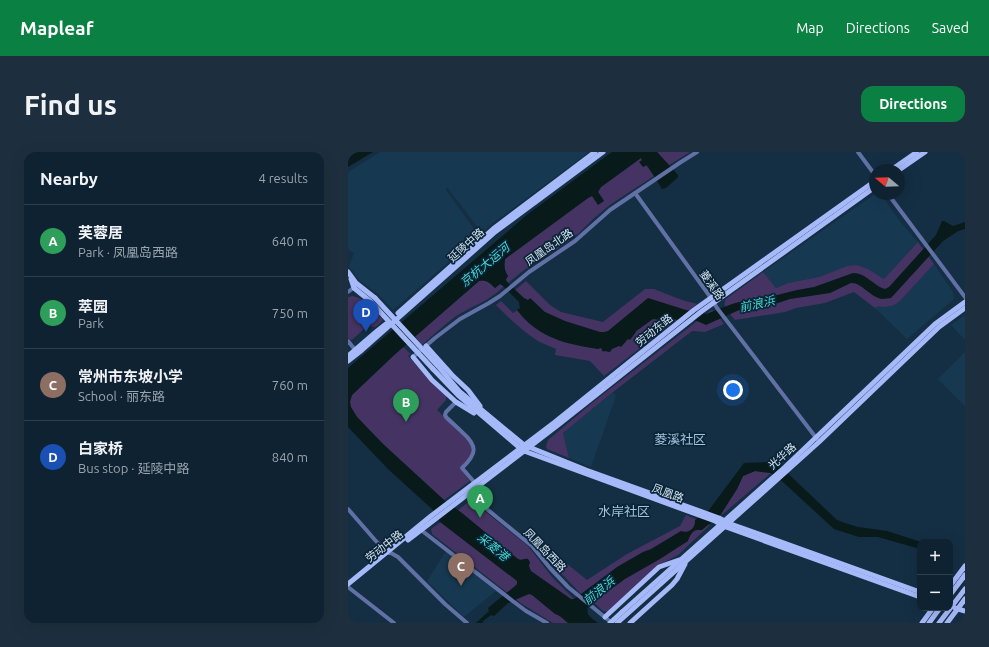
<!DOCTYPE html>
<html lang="en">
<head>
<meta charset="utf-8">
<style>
	body { margin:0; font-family:Ubuntu,"Noto Sans SC",sans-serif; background:#1d2f3e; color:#f1f3f6 }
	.controls { position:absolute; right:12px; bottom:12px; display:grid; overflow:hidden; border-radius:8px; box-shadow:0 4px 16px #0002 }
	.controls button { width:36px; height:36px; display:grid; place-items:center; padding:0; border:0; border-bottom:1px solid #2f3f4d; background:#0f2232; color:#f1f3f6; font:20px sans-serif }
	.compass { position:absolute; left:521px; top:12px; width:36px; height:36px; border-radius:50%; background:#0f2232; box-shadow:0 4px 16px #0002; rotate:289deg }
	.you { position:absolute; left:385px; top:238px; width:14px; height:14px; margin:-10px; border:3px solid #fff; border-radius:50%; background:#1a73e8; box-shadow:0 0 0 6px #1a73e833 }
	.badge { display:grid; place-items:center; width:26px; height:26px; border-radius:50%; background:#0b8043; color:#fff; font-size:13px; font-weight:700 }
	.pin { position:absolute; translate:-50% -33px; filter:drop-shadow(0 1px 2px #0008) }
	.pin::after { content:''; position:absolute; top:21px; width:14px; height:12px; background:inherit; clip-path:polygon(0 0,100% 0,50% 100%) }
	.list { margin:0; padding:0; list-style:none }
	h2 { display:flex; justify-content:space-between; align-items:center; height:52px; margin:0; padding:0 16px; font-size:17px }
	h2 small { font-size:13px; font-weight:400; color:#9ba4ac }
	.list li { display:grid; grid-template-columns:26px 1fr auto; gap:12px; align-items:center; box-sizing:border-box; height:72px; padding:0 16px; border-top:1px solid #2f3f4d }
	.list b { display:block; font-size:15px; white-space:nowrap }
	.list p { margin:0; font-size:13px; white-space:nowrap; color:#9ba4ac }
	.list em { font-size:13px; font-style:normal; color:#9ba4ac }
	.map { position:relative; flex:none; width:617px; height:471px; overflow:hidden; border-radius:12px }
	header { display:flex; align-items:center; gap:24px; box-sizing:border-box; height:56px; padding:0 20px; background:#0b8043; color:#fff }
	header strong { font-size:19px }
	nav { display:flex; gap:22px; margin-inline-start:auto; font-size:14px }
	.intro { display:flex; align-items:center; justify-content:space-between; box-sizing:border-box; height:96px; padding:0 24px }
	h1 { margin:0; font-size:28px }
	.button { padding:10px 18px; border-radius:12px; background:#0b8043; color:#fff; font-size:14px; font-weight:700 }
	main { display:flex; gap:24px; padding:0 24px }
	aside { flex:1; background:#0f2232; border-radius:12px; box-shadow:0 4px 16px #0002 }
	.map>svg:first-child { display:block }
	.built { fill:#173851 }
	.green { fill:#453463 }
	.water { fill:#081a19 }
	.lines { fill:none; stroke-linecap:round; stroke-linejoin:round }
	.minor { stroke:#6271a5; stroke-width:4 }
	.major { stroke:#a6b9f9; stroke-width:5 }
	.major-bridge { stroke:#a6b9f9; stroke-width:5 }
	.labels { text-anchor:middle; stroke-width:3.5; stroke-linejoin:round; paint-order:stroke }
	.street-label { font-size:11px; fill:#d4e3f0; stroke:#0a2438 }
	.water-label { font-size:12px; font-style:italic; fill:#45d8cf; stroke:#0a2438 }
	.quarter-label { font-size:13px; fill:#a4c3dc; stroke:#0a2438 }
</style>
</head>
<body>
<header>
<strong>Mapleaf</strong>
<nav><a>Map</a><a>Directions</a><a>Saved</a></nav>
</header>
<div class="intro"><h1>Find us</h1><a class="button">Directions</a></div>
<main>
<aside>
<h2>Nearby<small>4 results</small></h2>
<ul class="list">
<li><span class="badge" style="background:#2e9e5b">A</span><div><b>芙蓉居</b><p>Park · 凤凰岛西路</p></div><em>640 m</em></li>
<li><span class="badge" style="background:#2e9e5b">B</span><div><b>萃园</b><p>Park</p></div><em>750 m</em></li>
<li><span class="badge" style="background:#8d6e63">C</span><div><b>常州市东坡小学</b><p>School · 丽东路</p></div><em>760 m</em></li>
<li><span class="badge" style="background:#1a4fb4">D</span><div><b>白家桥</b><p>Bus stop · 延陵中路</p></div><em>840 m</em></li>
</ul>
</aside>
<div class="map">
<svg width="617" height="471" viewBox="0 0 617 471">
	<rect width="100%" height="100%" fill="#142e43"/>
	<g class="built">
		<path d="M32 0H241L141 74 134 81 99 35 98 38 131 84 45 158 31 143 11 128 1 114 6 101 0 97V20Z"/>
		<path d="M527 42H531L534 44 554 72 570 90 536 127 520 117 509 113 499 114 471 125 440 131 428 136 415 120Z"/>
		<path d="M586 112 605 140 606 147 559 187 527 156 530 153 537 155 553 148Z"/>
		<path d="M617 163V188L603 173Z"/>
		<path d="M617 200V254L590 227Z"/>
		<path d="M265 240 268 244 243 315 221 306 215 281Z"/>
		<path d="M98 399 148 439 116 465 79 429Z"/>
	</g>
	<g class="green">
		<path d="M309 0H342L321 13Z"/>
		<path d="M293 6 294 8 295 15 298 13 306 24 263 52 245 67 231 81 212 95 176 118 160 131 158 127 160 124C156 118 156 114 157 107L240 46 244 44 256 49 250 40 253 35Z"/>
		<path d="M570 90 586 112 553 148 546 153 537 155 530 154 527 156 506 140 477 151 448 156 437 160 387 168C382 162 373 155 378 147L415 120 428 136 440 131 471 125 499 114 509 113 520 117 536 127Z"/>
		<path d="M134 128 140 130 147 136 152 132 156 134C142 149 124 154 108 164 96 173 85 183 74 193L67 184 131 129Z"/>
		<path d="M178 129 202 153 213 160 255 170 297 137H306L334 148 349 152 256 224 242 209 207 203 208 197C202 194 195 192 190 189 174 179 161 166 148 153L153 149 165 161 175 155 166 139Z"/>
		<path d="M5 144C20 148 26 158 35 168L29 174 27 175 22 174 18 175 5 187 3 188 0 186V145Z"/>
		<path d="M364 158 367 160 376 172 357 180 344 179 265 240 215 281 221 306 199 297 198 294 200 288 244 251 362 159Z"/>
		<path d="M55 195 63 202 60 204 82 228 98 243V248L89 258 120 288 124 294 123 302 119 309 112 316 122 329 96 348 35 292 9 265 2 254V247L4 243Z"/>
		<path d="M407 319 423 321 375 362H373L389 337 395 324Z"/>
		<path d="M124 349 180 394 204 425 226 447 223 451 108 360 120 350Z"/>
		<path d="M338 363 362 373 330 403 311 413 259 460 255 459 243 448 232 441 211 419 190 393 193 391 239 428 279 402 332 374Z"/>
		<path d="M97 367 226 471H205L174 452 84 382 83 377Z"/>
	</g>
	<g class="water">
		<path d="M0 0H25L0 15Z"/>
		<path d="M264 0H309L330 23V25L318 36 314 37 299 13 295 15 291 10 294 8 293 6 253 35 250 40 256 49 250 53 244 44 240 46 157 107C156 114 156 118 160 124L158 127V129L176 146 180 148 182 146 197 160 217 169 252 180H256L260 179 300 146 338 158 358 162 384 152 402 147 421 145 449 138 466 135 505 121C518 121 526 134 537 137L541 135 588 83 594 69H596L605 74 617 70V77L610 79 595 89 543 146C540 146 537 147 534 147 522 145 513 130 503 131L482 141 442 147 424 153 398 156 389 159 358 173C355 172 352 170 349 169 341 167 331 170 323 166L320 169 305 167 287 180H288L282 188 280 187 273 195 271 194 264 197 262 200 256 199 255 200 253 196 250 197C225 193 202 189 182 172 177 168 173 163 169 158L172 156 171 150 155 134 152 132 147 136C142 131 138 127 131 129L45 204 4 243 2 250 3 255 9 265 35 292 96 348 114 361 170 407C174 409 176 406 180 407L182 410 181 414 183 419 223 447H226L229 445 269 415 295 400 303 397 333 379C337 381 344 379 346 374 347 372 347 370 347 368L361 358 396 311 420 310 432 314 489 368 497 371 510 375 539 379 573 390H572V397L530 385H511L486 377 435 330 423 321 407 319 395 324 389 337 373 362 354 378C353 378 350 378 349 378 344 379 341 385 340 389L312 407 277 427 241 453C236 463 243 465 250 471H220C216 468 212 463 207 462L184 443 181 442 160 451 146 464 143 463 134 470 135 471H128L141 459 140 456 167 434 169 432V429L92 370 84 357 40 317 0 275V216L180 62Z"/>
	</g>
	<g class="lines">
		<g class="minor">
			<path d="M510 0 527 23"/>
			<path d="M287 41 363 146 369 156 469 287"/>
			<path d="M540 42 617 145"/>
			<path d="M0 140 8 134"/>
			<path d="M0 189 8 199"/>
			<path d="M65 205 87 186 112 167 141 151 152 144 181 120 227 89 262 58 333 10 349 0"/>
			<path d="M108 250 98 260 97 263 98 265C103 270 109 275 114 280 130 294 129 302 114 316L127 331"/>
			<path d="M118 340 184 394 202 416 220 435 264 471"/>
			<path d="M0 357 27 388 39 401H43L50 405 97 452 119 471"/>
			<path d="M73 378 166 450 178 459 199 471"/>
			<path d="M0 435 46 471"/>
		</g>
		<g class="major">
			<path d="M543 18 569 0"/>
			<path d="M551 18 577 0"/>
			<path d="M0 120 8 131 27 146"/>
			<path d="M3 127 6 136 22 149"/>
			<path d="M50 161 145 77 247 0"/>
			<path d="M78 194 104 223 120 238 132 254"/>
			<path d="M0 204 28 180 38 172"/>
			<path d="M65 205 84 228 108 250 126 261"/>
			<path d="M0 209 14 198 147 80 255 0"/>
			<path d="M89 213 112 240 176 293 238 318 371 366 380 371 572 440"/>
			<path d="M85 217 110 243 172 296 176 299 367 369 378 375 572 445"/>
			<path d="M60 388 210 273 354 159 527 35"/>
			<path d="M0 432 83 364 207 270 346 158 527 29"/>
			<path d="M602 434 617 414"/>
			<path d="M602 443 617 423"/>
			<path d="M607 456 617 459"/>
			<path d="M274 460 437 315 587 172 617 150"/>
			<path d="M257 465 311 415 331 408"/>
			<path d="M269 471 471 290 591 175 617 156"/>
			<path d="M282 471 324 433 329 427 337 412"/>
			<path d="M574 471 585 456"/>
			<path d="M581 471 592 456"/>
			<path d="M591 471 617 437"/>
			<path d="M599 471 617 447"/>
		</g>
		<g class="major-bridge">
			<path d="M27 146 89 213"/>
			<path d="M22 149 85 217"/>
			<path d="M262 471 274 460"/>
		</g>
	</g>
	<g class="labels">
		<g class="street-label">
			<text transform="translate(118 93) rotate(-42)" y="4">延陵中路</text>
			<text transform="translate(201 95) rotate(-35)" y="4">凤凰岛北路</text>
			<text transform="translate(364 133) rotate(55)" y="4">菱溪路</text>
			<text transform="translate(306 178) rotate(-39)" y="4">劳动东路</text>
			<text transform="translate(434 304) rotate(-42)" y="4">光华路</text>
			<text transform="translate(320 341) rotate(20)" y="4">凤凰路</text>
			<text transform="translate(36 394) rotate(-38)" y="4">劳动中路</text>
			<text transform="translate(197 398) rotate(46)" y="4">凤凰岛西路</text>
		</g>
		<g class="water-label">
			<text transform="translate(137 113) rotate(-40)" y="4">京杭大运河</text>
			<text transform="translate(409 152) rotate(-12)" y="4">前浪浜</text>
			<text transform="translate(145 395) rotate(39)" y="4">采菱港</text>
			<text transform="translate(251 439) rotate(-39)" y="4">前浪浜</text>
		</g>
		<g class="quarter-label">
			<text x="332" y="292">菱溪社区</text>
			<text x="276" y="364">水岸社区</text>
		</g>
	</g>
</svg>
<div class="controls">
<button>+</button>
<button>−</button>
</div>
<svg class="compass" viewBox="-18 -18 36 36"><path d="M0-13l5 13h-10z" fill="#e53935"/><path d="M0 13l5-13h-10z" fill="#9ba4ac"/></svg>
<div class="you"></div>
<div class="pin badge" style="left:132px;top:366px;background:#2e9e5b">A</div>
<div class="pin badge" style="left:58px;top:270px;background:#2e9e5b">B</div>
<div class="pin badge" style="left:113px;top:434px;background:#8d6e63">C</div>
<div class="pin badge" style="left:18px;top:180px;background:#1a4fb4">D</div>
</div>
</main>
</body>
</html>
